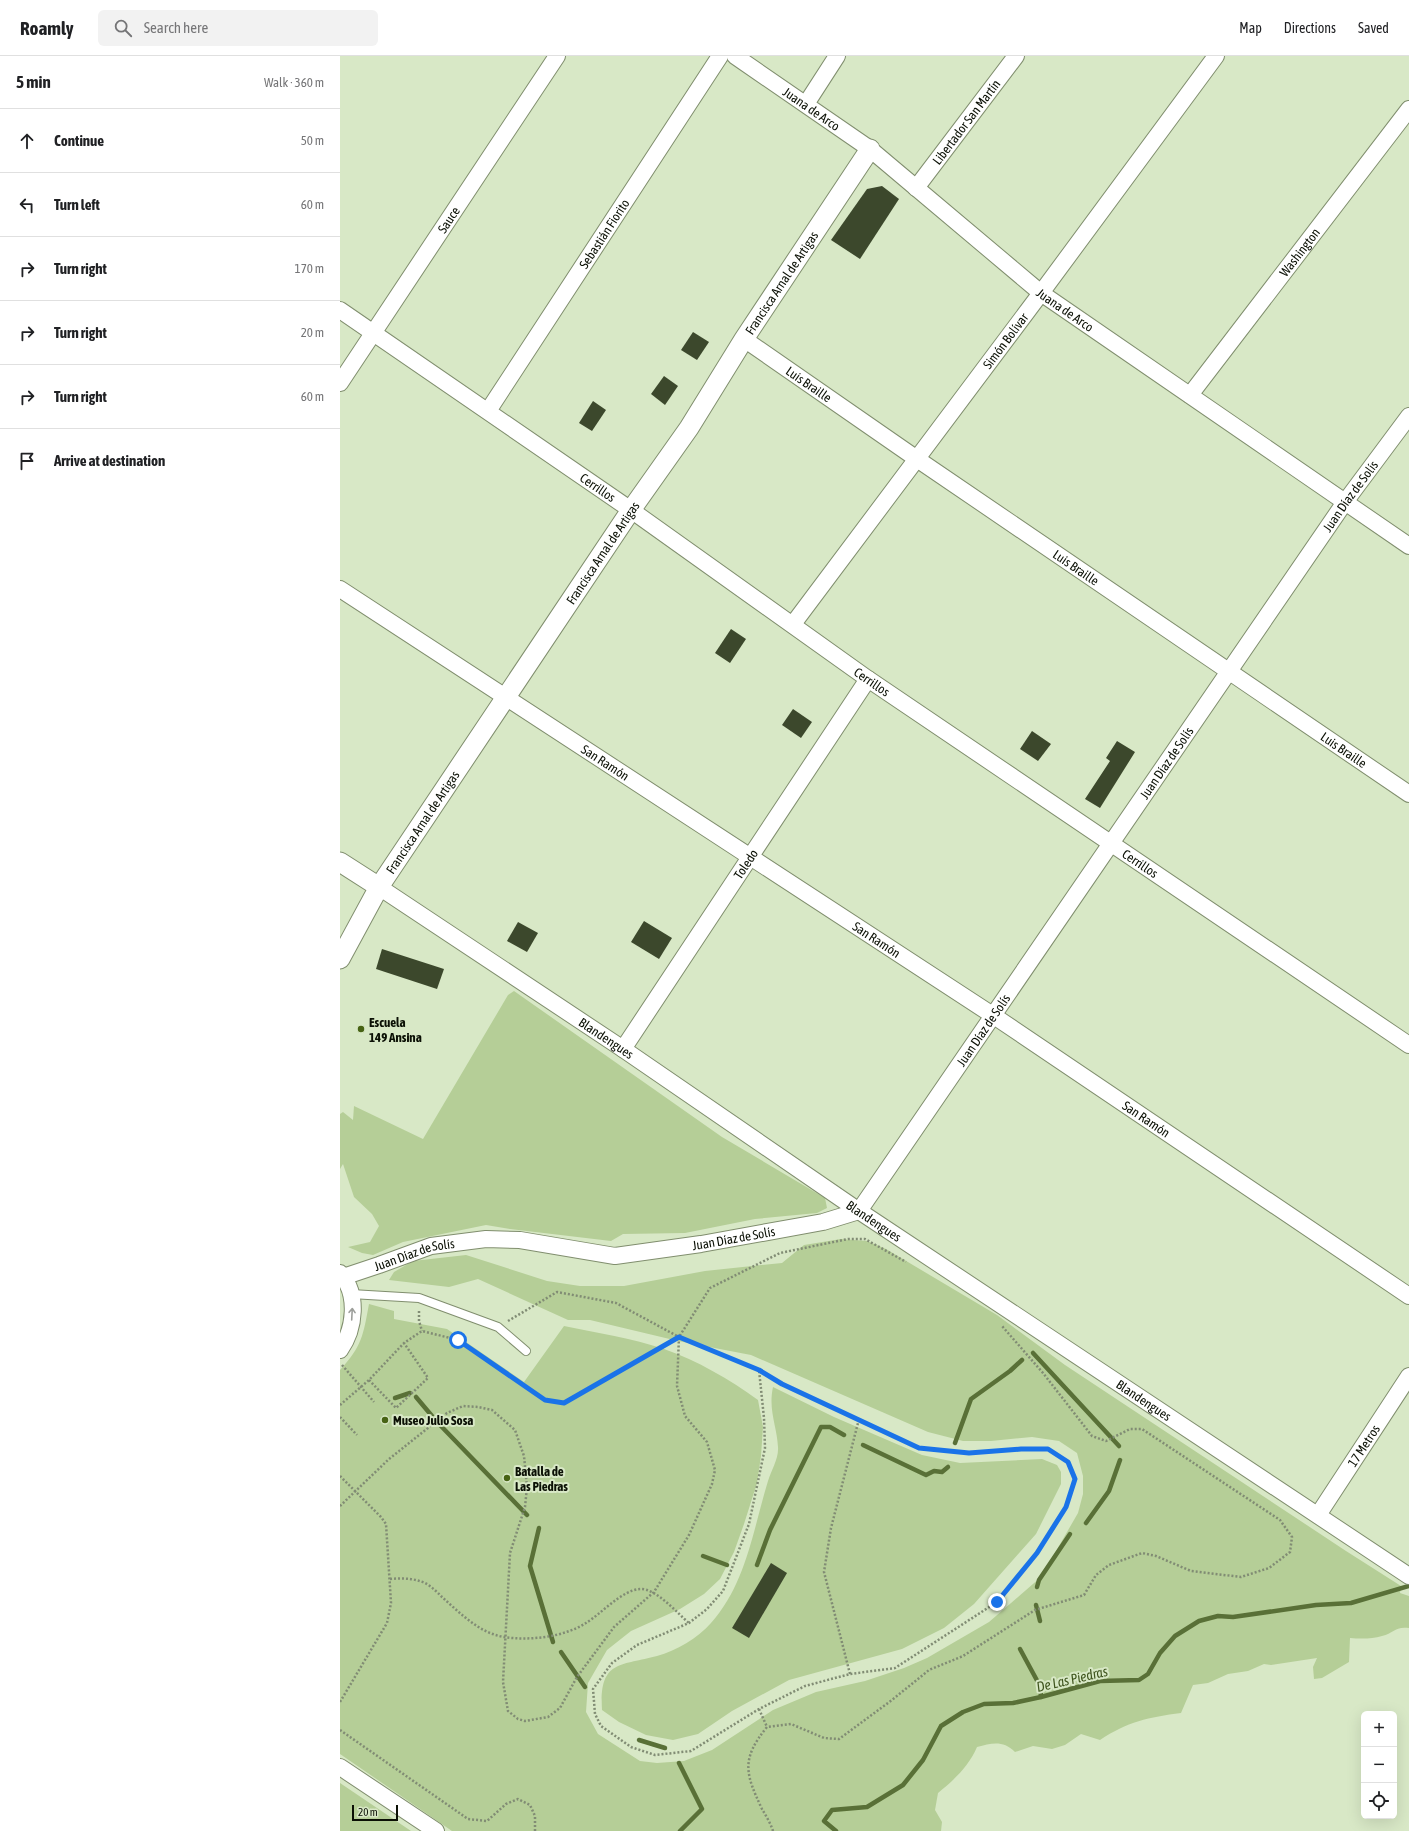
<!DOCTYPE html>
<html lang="en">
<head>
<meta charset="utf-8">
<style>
	body { margin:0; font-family:"Asap Condensed",sans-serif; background:#f2f2f2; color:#202124 }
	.controls { position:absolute; right:12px; bottom:12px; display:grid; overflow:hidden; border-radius:6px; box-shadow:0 4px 16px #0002 }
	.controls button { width:36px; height:36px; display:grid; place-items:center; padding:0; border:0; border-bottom:1px solid #e0e0e0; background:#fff; color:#202124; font:20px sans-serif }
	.scale { position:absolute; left:12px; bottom:10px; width:46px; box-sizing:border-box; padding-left:4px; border:2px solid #0b1005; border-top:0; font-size:11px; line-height:14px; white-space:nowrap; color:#0b1005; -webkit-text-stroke:3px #d8e8c6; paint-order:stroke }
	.stop { position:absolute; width:12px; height:12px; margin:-9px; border:3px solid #1a73e8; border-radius:50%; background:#fff }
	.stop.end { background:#1a73e8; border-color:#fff; box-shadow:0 1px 4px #0008 }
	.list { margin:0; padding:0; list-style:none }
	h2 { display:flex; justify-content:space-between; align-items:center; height:52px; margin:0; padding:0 16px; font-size:17px }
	h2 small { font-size:13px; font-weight:400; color:#757577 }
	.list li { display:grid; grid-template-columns:26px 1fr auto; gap:12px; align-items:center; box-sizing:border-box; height:64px; padding:0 16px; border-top:1px solid #e0e0e0 }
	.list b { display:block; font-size:15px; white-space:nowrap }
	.list em { font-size:13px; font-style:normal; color:#757577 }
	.icon { flex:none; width:22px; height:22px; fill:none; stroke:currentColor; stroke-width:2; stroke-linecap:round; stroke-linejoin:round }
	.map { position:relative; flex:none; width:1069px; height:1775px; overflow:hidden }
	header { display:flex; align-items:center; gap:24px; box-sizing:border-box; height:56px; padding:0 20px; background:#fff; border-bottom:1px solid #e0e0e0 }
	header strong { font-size:19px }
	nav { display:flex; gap:22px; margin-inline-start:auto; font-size:14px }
	.search { width:280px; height:36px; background:#f2f2f2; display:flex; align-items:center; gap:10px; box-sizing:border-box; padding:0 14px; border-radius:6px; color:#757577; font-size:15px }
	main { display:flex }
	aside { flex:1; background:#fff }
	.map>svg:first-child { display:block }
	.green { fill:#b5ce97 }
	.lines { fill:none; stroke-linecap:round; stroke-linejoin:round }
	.stream { stroke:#597037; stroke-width:4.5 }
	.building { fill:#3c482c }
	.service-casing { stroke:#808e6e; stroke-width:10 }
	.minor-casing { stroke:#808e6e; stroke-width:18 }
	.tertiary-casing { stroke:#808e6e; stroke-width:21 }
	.path { stroke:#818c74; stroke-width:2.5; stroke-dasharray:2 2; stroke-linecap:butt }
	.service { stroke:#fff; stroke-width:8 }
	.minor { stroke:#fff; stroke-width:16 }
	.tertiary { stroke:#fff; stroke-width:19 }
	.oneway { stroke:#9d9f9b }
	.route { stroke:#1a73e8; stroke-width:5 }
	.poi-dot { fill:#476314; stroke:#d8e8c6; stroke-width:1.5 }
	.labels { text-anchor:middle; stroke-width:4; stroke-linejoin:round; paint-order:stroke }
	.street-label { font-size:13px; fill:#0b1005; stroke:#d8e8c6 }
	.poi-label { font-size:13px; font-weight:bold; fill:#0b1005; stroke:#d8e8c6; text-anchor:start }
	.water-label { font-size:14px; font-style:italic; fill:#3e541d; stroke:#d8e8c6 }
</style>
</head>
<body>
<header>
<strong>Roamly</strong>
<div class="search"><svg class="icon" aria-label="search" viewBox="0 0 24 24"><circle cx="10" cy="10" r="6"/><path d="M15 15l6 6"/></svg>Search here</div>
<nav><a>Map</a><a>Directions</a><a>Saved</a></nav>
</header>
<main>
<aside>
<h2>5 min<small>Walk · 360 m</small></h2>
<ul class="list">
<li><svg class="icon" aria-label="ahead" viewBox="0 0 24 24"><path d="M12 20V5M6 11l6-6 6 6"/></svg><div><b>Continue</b></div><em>50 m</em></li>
<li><svg class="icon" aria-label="left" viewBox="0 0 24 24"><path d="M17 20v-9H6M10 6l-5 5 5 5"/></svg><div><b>Turn left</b></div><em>60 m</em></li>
<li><svg class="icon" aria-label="right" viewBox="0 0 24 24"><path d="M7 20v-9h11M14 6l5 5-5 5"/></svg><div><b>Turn right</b></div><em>170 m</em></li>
<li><svg class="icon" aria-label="right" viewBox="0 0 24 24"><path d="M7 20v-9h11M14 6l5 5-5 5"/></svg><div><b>Turn right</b></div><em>20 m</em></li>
<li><svg class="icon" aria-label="right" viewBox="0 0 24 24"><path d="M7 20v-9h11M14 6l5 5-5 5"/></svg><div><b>Turn right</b></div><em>60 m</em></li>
<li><svg class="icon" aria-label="arrive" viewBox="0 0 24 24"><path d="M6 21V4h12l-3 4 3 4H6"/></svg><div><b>Arrive at destination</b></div></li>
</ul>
</aside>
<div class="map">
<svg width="1069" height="1775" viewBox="0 0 1069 1775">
	<rect width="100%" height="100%" fill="#d8e8c6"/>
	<g class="green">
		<path d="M174 935 382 1081 485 1142 487 1152 477 1157 415 1163 345 1177 283 1178 271 1185 170 1173 146 1169 63 1186 33 1199 22 1197 8 1191 30 1186 39 1170 32 1158 14 1141 3 1108 0 1113V1058L3 1056 13 1064 14 1050 83 1083 168 939Z"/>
		<path d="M501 1183 527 1185 546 1193 657 1259 725 1309 1006 1495 1061 1530 1060 1537 1069 1540V1572C1055 1570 1054 1577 1042 1580 1032 1583 1021 1583 1010 1582L1009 1606 982 1622 974 1623 973 1611 977 1602 931 1609 924 1608 908 1615 888 1618 868 1627 853 1629 841 1657C809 1661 787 1666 760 1684L741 1678 725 1689 712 1693 693 1690 675 1696C663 1684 652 1687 637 1691 629 1710 614 1724 598 1737L595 1754 602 1766 601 1775H112L0 1698V1314C22 1290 23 1280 29 1248L54 1255V1263L107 1273 184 1326 224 1270C257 1277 292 1282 324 1293 358 1305 389 1323 418 1344L423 1371 421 1400 417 1427 404 1468 394 1496 380 1523 364 1538 340 1553 291 1575 267 1594 248 1627 246 1656 258 1678 300 1705 317 1707 344 1705 372 1694 433 1654 476 1636 525 1625 564 1612 587 1602 649 1566 701 1521 738 1457 743 1438V1420L737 1397 719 1385 692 1381 651 1385H623L588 1376 411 1299 338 1285 250 1264H228L138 1223 109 1231 49 1224 54 1216 73 1205 126 1199 207 1225 240 1230H284L365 1215 442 1207 464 1189Z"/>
		<path d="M433 1331 494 1361 582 1399 620 1407 702 1403 717 1409 721 1416V1428L696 1478 634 1548 604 1572 562 1593 449 1624 392 1655 358 1678 333 1684 306 1679 279 1666 262 1654C259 1604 280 1610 317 1600 336 1595 358 1582 371 1567 406 1528 413 1474 428 1425 431 1415 439 1402 438 1391 437 1370 428 1354 433 1331Z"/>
		<path d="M0 1727 71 1775H0Z"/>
	</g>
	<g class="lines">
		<g class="stream">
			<path d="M693 1297 779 1390"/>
			<path d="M76 1341 92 1360"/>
			<path d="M55 1342 70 1337"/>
			<path d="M100 1369 187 1459"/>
			<path d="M615 1387 631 1343 670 1315 682 1304"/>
			<path d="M523 1389 586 1419 594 1415 602 1416 608 1411"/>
			<path d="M746 1467 769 1435 780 1404"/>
			<path d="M199 1472 190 1510 213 1586"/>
			<path d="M363 1500 387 1509"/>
			<path d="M417 1509 430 1474 481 1371H490L504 1379"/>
			<path d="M697 1531 699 1524 730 1478"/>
			<path d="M696 1549 700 1565"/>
			<path d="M680 1593 700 1630 701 1641"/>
			<path d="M221 1596 245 1631"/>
			<path d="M299 1684 325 1692"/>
			<path d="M339 1707 362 1753 340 1775"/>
			<path d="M496 1775 484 1765 492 1754 527 1751 563 1729 583 1704 601 1670 623 1656 644 1648 673 1647 701 1641 760 1625 799 1624 808 1618 820 1597 835 1580 859 1565 878 1560 893 1561 976 1549 1011 1547 1069 1530"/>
		</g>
	</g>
	<g class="building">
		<path d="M542 130 559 143 520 203 491 184 527 133Z"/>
		<path d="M353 276 369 286 357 304 341 294Z"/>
		<path d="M324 320 338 330 325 349 311 338Z"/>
		<path d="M253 345 266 354 252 375 239 367Z"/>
		<path d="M391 573 406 583 390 607 375 597Z"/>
		<path d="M453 653 472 666 461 682 442 669Z"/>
		<path d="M692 675 711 688 698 705 680 693Z"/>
		<path d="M777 685 795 696 760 752 745 743 770 705 766 702Z"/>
		<path d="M304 865 332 882 319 903 291 886Z"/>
		<path d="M178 866 198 877 187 896 167 885Z"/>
		<path d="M42 893 104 913 97 933 36 913Z"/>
		<path d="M431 1507 447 1517 409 1582 392 1572Z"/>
	</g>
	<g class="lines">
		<defs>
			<path id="service" d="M11 1238 79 1242 158 1271 186 1295"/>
			<g id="minor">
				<path id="s1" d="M395 0 530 93 701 237 1069 490"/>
				<path d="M466 48 497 0"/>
				<path id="s2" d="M576 132 676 0"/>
				<path id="s3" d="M0 254 291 454 528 623 1069 989"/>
				<path id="s4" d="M404 283 577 403 1069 738"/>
				<path id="s5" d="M0 327 217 0"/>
				<path id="s6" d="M850 339 1069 53"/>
				<path id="s7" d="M148 355 380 0"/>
				<path id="s8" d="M0 533 654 960 1069 1240"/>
				<path id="s9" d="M453 568 701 237 876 0"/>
				<path id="s10" d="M39 831 283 993 519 1155 1069 1520"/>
				<path id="s11" d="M283 993 528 623"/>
				<path d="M0 1217C19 1238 15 1273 0 1294"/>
				<path id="s12" d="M3 1221 39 1209 91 1190 146 1183 180 1184 275 1200 361 1188 483 1166 519 1155 1005 446 1069 360"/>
				<path id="s13" d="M978 1459 1069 1320"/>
				<path d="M0 1711 96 1775"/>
			</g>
			<g id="tertiary">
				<path d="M0 806 39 831"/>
				<path id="s14" d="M0 903 39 831 291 454 349 372 404 283 530 93"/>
			</g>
		</defs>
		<use href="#service" class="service-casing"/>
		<use href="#minor" class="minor-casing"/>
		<use href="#tertiary" class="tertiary-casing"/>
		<g class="path">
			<path d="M79 1255V1265L82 1275"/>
			<path d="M168 1265 217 1236 276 1247 339 1281 419 1314 442 1328 579 1392 629 1397 681 1393H708L727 1406 735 1423 726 1451 697 1497 657 1546 555 1612 510 1618 465 1630 419 1653 351 1695 315 1699 291 1691 261 1670 255 1658 253 1633 272 1607 297 1589 349 1567 367 1553 383 1535 409 1468 425 1392 424 1362 419 1314"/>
			<path d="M2 1309 34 1346"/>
			<path d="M29 1324 56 1352 88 1322 64 1287"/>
			<path d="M0 1349 29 1324 64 1287 82 1275 118 1284 205 1344 224 1347 339 1281"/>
			<path d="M0 1361 17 1379"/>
			<path d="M0 1420 41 1461 46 1468 51 1547 47 1567 0 1646"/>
			<path d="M0 1450 49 1403 107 1357 123 1350 138 1351 152 1354 175 1374 184 1400 187 1431 185 1451 170 1497 163 1626 168 1655 178 1663 185 1665 208 1661 220 1652 237 1621 274 1571 314 1536 349 1479 372 1428 375 1414 367 1386 345 1360 337 1330 339 1281 370 1232 440 1197 508 1183H525L566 1206"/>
			<path d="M50 1523C62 1522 73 1522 85 1527 91 1530 97 1536 102 1541 120 1557 139 1577 164 1581 190 1585 224 1581 246 1567 261 1558 282 1534 300 1533 316 1532 337 1557 349 1567"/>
			<path d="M510 1618 484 1516 491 1472 519 1363"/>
			<path d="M419 1653 427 1671"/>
			<path d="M0 1674 128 1763 147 1765 166 1748 178 1743 190 1749 195 1760V1775"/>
			<path d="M433 1775C431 1768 426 1760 422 1753 405 1717 401 1703 427 1671L451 1668 484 1682 499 1683 552 1644 589 1614 623 1600 695 1554 744 1539 756 1519 769 1509 802 1497 816 1500 851 1515 901 1521 929 1512 950 1496 952 1481 940 1464 802 1373H790L766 1385 752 1380 703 1317 662 1270"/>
		</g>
		<use href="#service" class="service"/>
		<use href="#minor" class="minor"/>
		<use href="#tertiary" class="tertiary"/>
	</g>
	<defs><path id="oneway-shaft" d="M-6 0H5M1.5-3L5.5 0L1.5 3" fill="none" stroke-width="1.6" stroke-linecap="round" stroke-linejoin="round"/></defs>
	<use class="oneway" href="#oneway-shaft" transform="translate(12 1258) rotate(-87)"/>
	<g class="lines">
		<path class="route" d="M118 1284 205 1344 224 1347 339 1281 419 1314 442 1328 579 1392 629 1397 681 1393H708L728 1406 735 1423 726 1451 697 1497 657 1546"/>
	</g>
	<g class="poi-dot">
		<circle cx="21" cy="973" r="4"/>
		<circle cx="45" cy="1364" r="4"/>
		<circle cx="167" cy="1422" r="4"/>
	</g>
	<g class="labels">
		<g class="street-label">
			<text dy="5" stroke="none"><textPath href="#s1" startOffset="93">Juana de Arco</textPath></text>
			<text dy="5" stroke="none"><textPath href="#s2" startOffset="83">Libertador San Martín</textPath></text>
			<text dy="5" stroke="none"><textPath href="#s5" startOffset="196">Sauce</textPath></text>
			<text dy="5" stroke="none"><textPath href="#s7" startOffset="212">Sebastián Fiorito</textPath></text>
			<text dy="5" stroke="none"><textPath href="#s6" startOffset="180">Washington</textPath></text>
			<text dy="5" stroke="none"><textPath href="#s14" startOffset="808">Francisca Arnal de Artigas</textPath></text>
			<text dy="5" stroke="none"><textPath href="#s1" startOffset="417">Juana de Arco</textPath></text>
			<text dy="5" stroke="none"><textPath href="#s9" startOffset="354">Simón Bolívar</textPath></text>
			<text dy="5" stroke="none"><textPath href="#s4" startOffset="79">Luis Braille</textPath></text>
			<text dy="5" stroke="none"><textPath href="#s3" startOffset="313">Cerrillos</textPath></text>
			<text dy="5" stroke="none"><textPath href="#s12" startOffset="1395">Juan Díaz de Solís</textPath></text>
			<text dy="5" stroke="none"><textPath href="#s14" startOffset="484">Francisca Arnal de Artigas</textPath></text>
			<text dy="5" stroke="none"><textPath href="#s4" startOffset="403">Luis Braille</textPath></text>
			<text dy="5" stroke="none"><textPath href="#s3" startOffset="649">Cerrillos</textPath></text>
			<text dy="5" stroke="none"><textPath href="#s4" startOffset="727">Luis Braille</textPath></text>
			<text dy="5" stroke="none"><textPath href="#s8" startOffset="317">San Ramón</textPath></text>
			<text dy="5" stroke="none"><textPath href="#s12" startOffset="1071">Juan Díaz de Solís</textPath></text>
			<text dy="5" stroke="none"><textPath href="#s14" startOffset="160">Francisca Arnal de Artigas</textPath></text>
			<text dy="5" stroke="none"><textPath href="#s3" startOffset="973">Cerrillos</textPath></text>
			<text dy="5" stroke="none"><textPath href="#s11" startOffset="222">Toledo</textPath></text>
			<text dy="5" stroke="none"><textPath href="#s8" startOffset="641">San Ramón</textPath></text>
			<text dy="5" stroke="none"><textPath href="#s12" startOffset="747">Juan Díaz de Solís</textPath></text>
			<text dy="5" stroke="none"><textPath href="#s10" startOffset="273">Blandengues</textPath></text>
			<text dy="5" stroke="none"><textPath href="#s8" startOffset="965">San Ramón</textPath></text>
			<text dy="5" stroke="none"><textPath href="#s10" startOffset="597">Blandengues</textPath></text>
			<text dy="5" stroke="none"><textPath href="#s12" startOffset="399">Juan Díaz de Solís</textPath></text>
			<text dy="5" stroke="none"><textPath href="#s12" startOffset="75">Juan Díaz de Solís</textPath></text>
			<text dy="5" stroke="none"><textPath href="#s10" startOffset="921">Blandengues</textPath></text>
			<text dy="5" stroke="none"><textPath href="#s13" startOffset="83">17 Metros</textPath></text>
		</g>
		<g class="poi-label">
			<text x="29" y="971">Escuela<tspan x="29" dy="15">149 Ansina</tspan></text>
			<text x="53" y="1369">Museo Julio Sosa</text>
			<text x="175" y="1420">Batalla de<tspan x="175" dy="15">Las Piedras</tspan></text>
		</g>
		<g class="water-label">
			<text transform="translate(732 1623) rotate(-13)" y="5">De Las Piedras</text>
		</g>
	</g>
</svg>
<div class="controls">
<button>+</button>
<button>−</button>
<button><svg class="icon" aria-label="locate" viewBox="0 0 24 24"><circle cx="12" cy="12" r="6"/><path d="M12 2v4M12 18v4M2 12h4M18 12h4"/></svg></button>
</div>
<div class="scale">20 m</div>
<div class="stop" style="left:118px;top:1284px"></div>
<div class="stop end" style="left:657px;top:1546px"></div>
</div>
</main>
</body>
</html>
